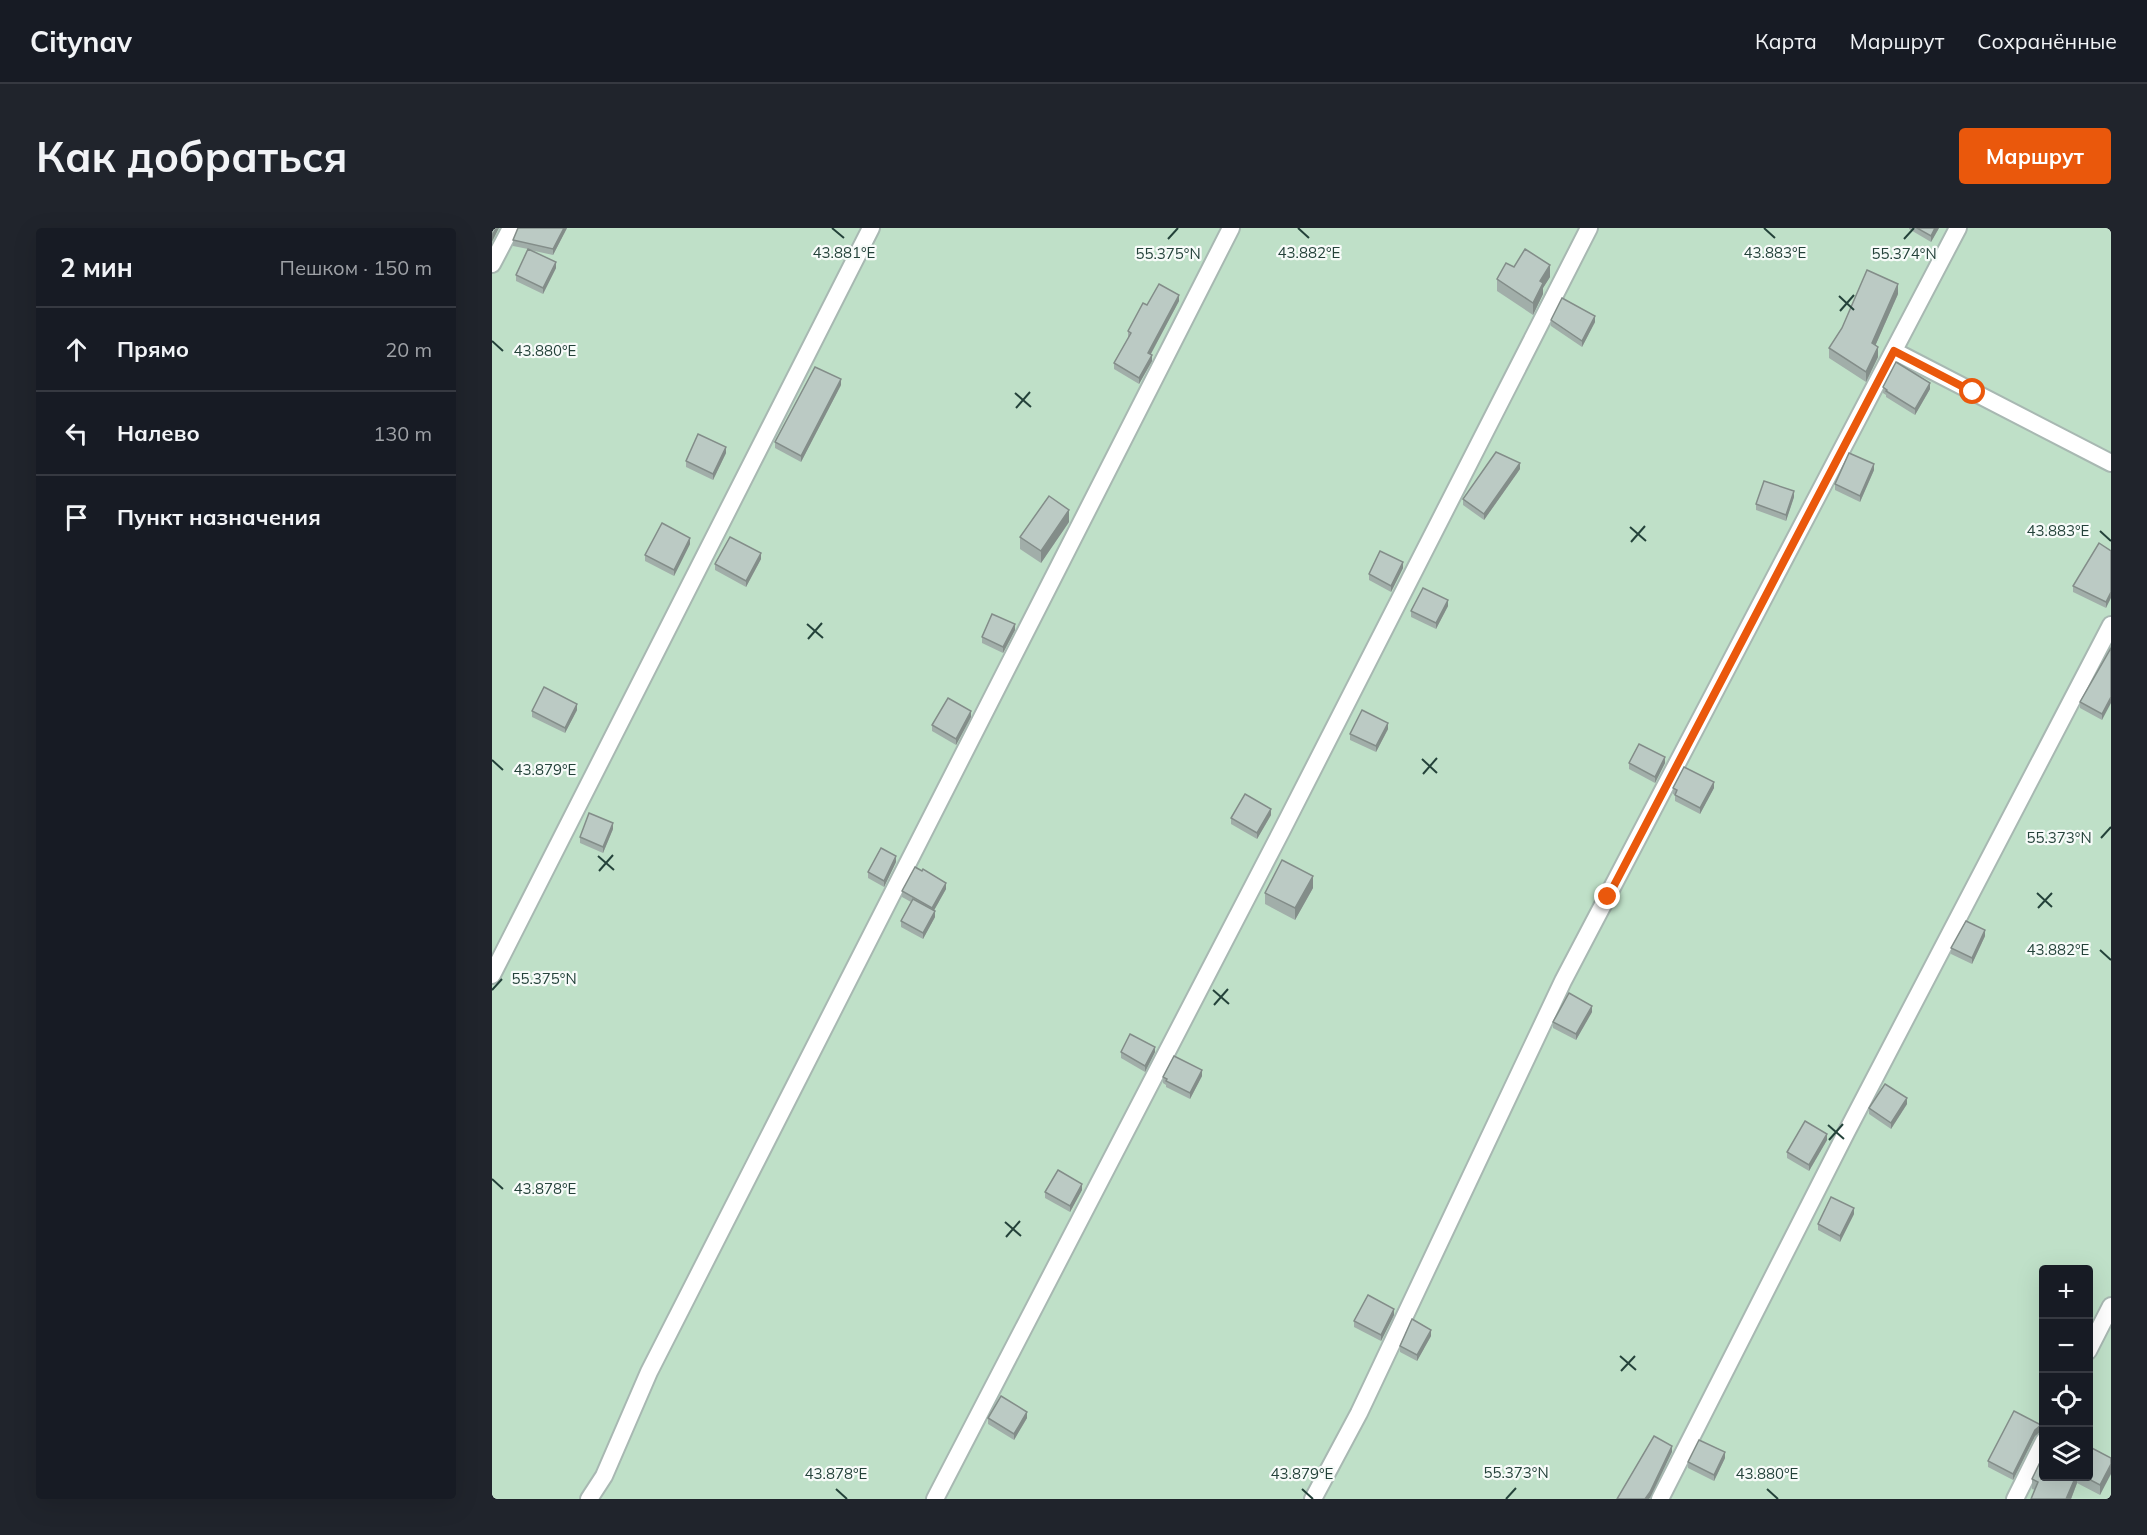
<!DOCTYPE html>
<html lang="ru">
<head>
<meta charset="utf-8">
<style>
	body { margin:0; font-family:Mulish,sans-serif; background:#20242c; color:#f1f3f6 }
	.controls { position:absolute; right:18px; bottom:18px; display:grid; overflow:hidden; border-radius:6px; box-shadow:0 6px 24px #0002 }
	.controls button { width:54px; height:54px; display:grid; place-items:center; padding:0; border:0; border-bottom:2px solid #363941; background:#171b24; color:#f1f3f6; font:30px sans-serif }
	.stop { position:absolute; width:18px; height:18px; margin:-14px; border:4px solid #ea580c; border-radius:50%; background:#fff }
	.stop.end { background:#ea580c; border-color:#fff; box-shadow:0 2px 6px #0008 }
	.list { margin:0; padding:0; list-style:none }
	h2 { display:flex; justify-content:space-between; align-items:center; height:78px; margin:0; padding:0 24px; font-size:26px }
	h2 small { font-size:20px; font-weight:400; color:#9ea1a6 }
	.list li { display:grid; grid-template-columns:39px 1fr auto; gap:18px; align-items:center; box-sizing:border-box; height:84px; padding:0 24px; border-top:2px solid #363941 }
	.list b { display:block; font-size:22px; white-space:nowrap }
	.list em { font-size:20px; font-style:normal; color:#9ea1a6 }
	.icon { flex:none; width:33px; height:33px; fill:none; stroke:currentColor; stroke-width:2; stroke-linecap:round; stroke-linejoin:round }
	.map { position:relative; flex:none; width:1619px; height:1271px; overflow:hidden; border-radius:6px }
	header { display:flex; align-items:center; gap:36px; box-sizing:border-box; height:84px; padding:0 30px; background:#171b24; border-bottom:2px solid #363941 }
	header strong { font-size:28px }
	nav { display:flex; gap:33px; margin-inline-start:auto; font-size:21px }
	.intro { display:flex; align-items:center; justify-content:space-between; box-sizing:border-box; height:144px; padding:0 36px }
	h1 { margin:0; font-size:42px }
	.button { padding:15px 27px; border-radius:6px; background:#ea580c; color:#fff; font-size:21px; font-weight:700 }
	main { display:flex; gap:36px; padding:0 36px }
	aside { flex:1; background:#171b24; border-radius:6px; box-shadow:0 6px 24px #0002 }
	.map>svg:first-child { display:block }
	.green { fill:#bfe0c8; fill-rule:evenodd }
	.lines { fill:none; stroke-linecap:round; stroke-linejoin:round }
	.service-casing { stroke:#a8b8b2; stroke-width:20 }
	.service { stroke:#fff; stroke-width:16 }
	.wall { fill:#a1aea9 }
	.shaded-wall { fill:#838d89 }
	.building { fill:#bbcac4; stroke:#838d89; stroke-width:1.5 }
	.route { stroke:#ea580c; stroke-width:8 }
	.ticks { fill:none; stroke:#24423a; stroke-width:2 }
	.ticks-label { font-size:15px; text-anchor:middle; fill:#24423a; stroke:#f7fbf9; stroke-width:4.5; stroke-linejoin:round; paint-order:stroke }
</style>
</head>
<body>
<header>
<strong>Citynav</strong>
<nav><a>Карта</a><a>Маршрут</a><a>Сохранённые</a></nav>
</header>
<div class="intro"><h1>Как добраться</h1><a class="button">Маршрут</a></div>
<main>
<aside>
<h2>2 мин<small>Пешком · 150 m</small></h2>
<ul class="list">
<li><svg class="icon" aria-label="ahead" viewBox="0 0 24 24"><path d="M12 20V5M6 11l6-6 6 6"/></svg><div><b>Прямо</b></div><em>20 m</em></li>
<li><svg class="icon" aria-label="left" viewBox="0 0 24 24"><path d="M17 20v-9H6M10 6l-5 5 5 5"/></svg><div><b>Налево</b></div><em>130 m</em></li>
<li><svg class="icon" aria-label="arrive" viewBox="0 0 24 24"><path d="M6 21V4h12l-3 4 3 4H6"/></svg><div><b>Пункт назначения</b></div></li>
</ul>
</aside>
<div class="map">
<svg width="1619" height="1271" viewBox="0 0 1619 1271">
	<rect width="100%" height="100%" fill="#e6efeb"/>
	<path class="green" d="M0 0H1619V1271H0ZM1552 1042H1596V1248H1552Z"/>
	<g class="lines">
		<defs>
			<g id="service">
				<path d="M0 36 19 0"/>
				<path d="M1402 123 1619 235"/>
				<path d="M0 747 379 0"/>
				<path d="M1596 1123 1619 1078"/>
				<path d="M97 1271 112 1248 157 1144 739 0"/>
				<path d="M443 1271 789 604 1097 0"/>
				<path d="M821 1271 867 1185 1071 753 1466 0"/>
				<path d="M1168 1271 1354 905 1619 397"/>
				<path d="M1523 1271 1552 1213"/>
			</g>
		</defs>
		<use href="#service" class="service-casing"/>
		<use href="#service" class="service"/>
	</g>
	<g class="wall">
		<path d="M26 0H75L61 27 38 22 64 40 51 66 24 53V47L36 21 21 18V12Z"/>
		<path d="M1417 0H1447L1439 14 1417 1Z"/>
		<path d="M1022 39 1058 49 1051 60V66L1041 87 1005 63V51Z"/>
		<path d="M1406 66 1383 118 1386 129 1374 154 1337 130V120Z"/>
		<path d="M687 73 659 126 660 133 647 156 622 141V135L637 110 636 109V103L655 77Z"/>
		<path d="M1059 92 1103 94 1090 119 1059 98Z"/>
		<path d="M349 157 309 234 283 220V214Z"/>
		<path d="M1391 159 1438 161 1423 187 1394 169V167L1391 165Z"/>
		<path d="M234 225 221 252 194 239V233Z"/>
		<path d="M1028 241 992 292 971 277V271Z"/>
		<path d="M1382 242 1368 274 1343 262V256Z"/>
		<path d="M1302 269 1294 293 1264 282V276Z"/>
		<path d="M577 294 549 335 528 321V309Z"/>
		<path d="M198 316 182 348 153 333V327Z"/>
		<path d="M1619 323 1614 380 1581 364V358Z"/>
		<path d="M269 331 254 359 223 342V336Z"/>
		<path d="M911 340 899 364 877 352V346Z"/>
		<path d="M956 378 944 401 919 389V383Z"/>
		<path d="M523 402 511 425 490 415V409Z"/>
		<path d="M1619 420 1610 492 1588 480V474Z"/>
		<path d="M85 482 73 505 40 489V483Z"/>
		<path d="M479 489 464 517 440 503V497Z"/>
		<path d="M896 501 884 524 858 512V506Z"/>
		<path d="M1137 535H1173L1163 555 1137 541Z"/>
		<path d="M1181 560H1222L1208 586 1183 573V567L1181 566Z"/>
		<path d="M779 587 765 611 739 596V590Z"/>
		<path d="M121 601 111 625 88 615V609Z"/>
		<path d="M404 634 392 659 376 650V644Z"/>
		<path d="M821 660 803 692 773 676V665Z"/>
		<path d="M454 661 442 682 443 689 431 711 409 699V693L419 674 410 669V663Z"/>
		<path d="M1493 708 1480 736 1459 726V720Z"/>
		<path d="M1100 784 1084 812 1061 800V794Z"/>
		<path d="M629 824H663L653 844 629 830Z"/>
		<path d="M710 848 698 871 674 859V857L671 855V849Z"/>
		<path d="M1415 876 1399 901 1377 886V880Z"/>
		<path d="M1335 912 1317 943 1295 930V924Z"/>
		<path d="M590 962 578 984 553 970V964Z"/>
		<path d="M1362 986 1348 1014 1326 1002V996Z"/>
		<path d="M902 1087 889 1113 862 1099V1093Z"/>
		<path d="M939 1108 925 1133 908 1124V1118Z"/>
		<path d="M496 1190H535L522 1212 496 1196Z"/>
		<path d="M1549 1203 1543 1208 1521 1252 1496 1239V1233Z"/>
		<path d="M1233 1230 1222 1253 1196 1240V1234Z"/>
		<path d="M1619 1230 1608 1267 1585 1255 1579 1271H1539L1543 1262 1540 1261V1251L1551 1248H1596Z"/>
	</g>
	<g class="shaded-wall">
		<path d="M4 0H7L0 14V8Z"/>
		<path d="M72 0H75L61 27V21Z"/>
		<path d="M1443 0H1447L1439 14V8Z"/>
		<path d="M64 34V40L51 66V60Z"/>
		<path d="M1058 37V49L1051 60V66L1041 87V75L1048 53Z"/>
		<path d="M1406 56V66L1380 125V115Z"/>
		<path d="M687 67V73L656 131V125Z"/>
		<path d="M1103 88V94L1090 119V113Z"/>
		<path d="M1386 119V129L1374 154V144Z"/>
		<path d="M660 127V133L647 156V150Z"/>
		<path d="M349 151V157L309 234V228Z"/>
		<path d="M1438 155V161L1423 187V181Z"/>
		<path d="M234 219V225L221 252V246Z"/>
		<path d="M1028 235V241L992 292V286Z"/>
		<path d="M1382 236V242L1368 274V268Z"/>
		<path d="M1302 263V269L1294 293V287Z"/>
		<path d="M577 282V294L549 335V323Z"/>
		<path d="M198 310V316L182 348V342Z"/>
		<path d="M269 325V331L254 359V353Z"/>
		<path d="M911 334V340L899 364V358Z"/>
		<path d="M1619 364V370L1614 380V374Z"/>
		<path d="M956 372V378L944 401V395Z"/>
		<path d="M523 396V402L511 425V419Z"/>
		<path d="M1619 469V475L1610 492V486Z"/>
		<path d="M85 476V482L73 505V500Z"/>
		<path d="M479 483V489L464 517V511Z"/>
		<path d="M896 495V501L884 524V518Z"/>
		<path d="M1173 529V535L1163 555V549Z"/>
		<path d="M1222 554V560L1208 586V580Z"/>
		<path d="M779 581V587L765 611V605Z"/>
		<path d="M121 595V601L111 625V619Z"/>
		<path d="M404 628V634L392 659V653Z"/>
		<path d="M821 648V660L803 692V680Z"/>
		<path d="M454 655V661L440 686V680Z"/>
		<path d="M443 683V689L431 711V705Z"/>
		<path d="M1493 702V708L1480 736V730Z"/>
		<path d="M1100 778V784L1084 812V806Z"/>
		<path d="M663 819V824L653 844V838Z"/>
		<path d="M710 842V848L698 871V865Z"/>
		<path d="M1415 870V876L1399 901V895Z"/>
		<path d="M1335 906V912L1317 943V937Z"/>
		<path d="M590 956V962L578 984V978Z"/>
		<path d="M1362 980V986L1348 1014V1008Z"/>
		<path d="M902 1081V1087L889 1113V1107Z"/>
		<path d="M939 1102V1108L925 1133V1127Z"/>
		<path d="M535 1184V1190L522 1212V1206Z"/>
		<path d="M1549 1197V1203L1543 1208 1521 1252V1246L1543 1202Z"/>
		<path d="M1180 1218V1224L1158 1270 1157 1271H1153Z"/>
		<path d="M1233 1224V1230L1222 1253V1247Z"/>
		<path d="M1619 1236V1246L1608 1267V1257Z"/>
		<path d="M1584 1248H1585V1255L1579 1271H1574Z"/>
	</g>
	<g class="building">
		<path d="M0 0H4L0 8Z"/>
		<path d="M26 0H72L61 21 21 12Z"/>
		<path d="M1425 0H1443L1439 8Z"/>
		<path d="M36 21 64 34 51 60 24 47Z"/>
		<path d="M1033 21 1058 37 1048 53 1051 55 1041 75 1005 51 1014 35 1022 39Z"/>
		<path d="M1375 42 1406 56 1380 115 1386 119 1374 144 1337 120 1350 100Z"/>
		<path d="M667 56 687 67 656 125 660 127 647 150 622 135 639 105 636 103 651 75 655 77Z"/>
		<path d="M1070 70 1103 88 1090 113 1059 92Z"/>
		<path d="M1404 134 1438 155 1423 181 1394 163 1395 162 1391 159Z"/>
		<path d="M323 139 349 151 309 228 283 214Z"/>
		<path d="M206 206 234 219 221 246 194 233Z"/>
		<path d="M1004 224 1028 235 992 286 971 271Z"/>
		<path d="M1357 225 1382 236 1368 268 1343 256Z"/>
		<path d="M1272 253 1302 263 1294 287 1264 276Z"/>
		<path d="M557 268 577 282 549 323 528 309Z"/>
		<path d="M170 295 198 310 182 342 153 327Z"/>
		<path d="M238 309 269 325 254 353 223 336Z"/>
		<path d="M1607 315 1619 323V364L1614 374 1581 358Z"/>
		<path d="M888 323 911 334 899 358 877 346Z"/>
		<path d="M931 360 956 372 944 395 919 383Z"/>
		<path d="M500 386 523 396 511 419 490 409Z"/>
		<path d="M1619 420V469L1610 486 1588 474Z"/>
		<path d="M52 459 85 476 73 500 40 483Z"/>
		<path d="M456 470 479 483 464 511 440 497Z"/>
		<path d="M870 482 896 495 884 518 858 506Z"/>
		<path d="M1147 516 1173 529 1163 549 1137 535Z"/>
		<path d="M1192 539 1222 554 1208 580 1183 567 1185 562 1181 560Z"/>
		<path d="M753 566 779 581 765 605 739 590Z"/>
		<path d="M97 585 121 595 111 619 88 609Z"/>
		<path d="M389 620 404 628 392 653 376 644Z"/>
		<path d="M790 632 821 648 803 680 773 665Z"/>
		<path d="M423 639 430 643 431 641 454 655 440 680 410 663Z"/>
		<path d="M421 671 443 683 431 705 409 693Z"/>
		<path d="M1474 693 1493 702 1480 730 1459 720Z"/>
		<path d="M1077 765 1100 778 1084 806 1061 794Z"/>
		<path d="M638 806 663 819 653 838 629 824Z"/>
		<path d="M682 828 710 842 698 865 674 853 675 851 671 849Z"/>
		<path d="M1393 856 1415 870 1399 895 1377 880Z"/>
		<path d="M1313 893 1335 906 1317 937 1295 924Z"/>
		<path d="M566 942 590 956 578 978 553 964Z"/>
		<path d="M1339 969 1362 980 1348 1008 1326 996Z"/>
		<path d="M876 1067 902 1081 889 1107 862 1093Z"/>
		<path d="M920 1091 939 1102 925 1127 908 1118Z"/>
		<path d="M509 1168 535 1184 522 1206 496 1190Z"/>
		<path d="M1522 1183 1549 1197 1543 1202 1521 1246 1496 1233Z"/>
		<path d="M1162 1208 1180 1218 1158 1264 1153 1271H1125Z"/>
		<path d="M1207 1212 1233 1224 1222 1247 1196 1234Z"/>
		<path d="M1596 1218 1619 1230V1236L1608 1257 1591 1248H1596Z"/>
		<path d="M1551 1228V1248H1584L1574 1271H1539L1546 1254 1540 1251Z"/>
	</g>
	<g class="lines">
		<path class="route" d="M1116 669 1402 123 1481 164"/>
	</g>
	<path class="ticks" d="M340 0 352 10M806 0 817 10M1272 0 1283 10M676 11 686 0M1412 11 1422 0M1347 68 1362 82M1348 83 1362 67M0 113 11 123M523 165 539 179M524 180 538 164M1138 299 1154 313M1608 303 1619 313M1139 314 1153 298M315 396 331 410M316 411 330 395M930 531 945 545M0 532 11 542M931 546 945 530M1609 610 1619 599M106 628 122 642M107 643 121 627M1545 665 1560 679M1546 680 1560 665M1608 722 1619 732M0 762 10 751M721 762 737 776M722 777 736 761M1336 897 1352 911M1337 912 1351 896M0 951 11 961M513 994 529 1008M514 1009 528 993M1128 1128 1144 1142M1129 1143 1143 1128M344 1261 355 1271M810 1261 821 1271M1275 1261 1286 1271M1014 1271 1024 1260"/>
	<g class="ticks-label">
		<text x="352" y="30">43.881°E</text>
		<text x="817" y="30">43.882°E</text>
		<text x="1283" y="30">43.883°E</text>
		<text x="676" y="31">55.375°N</text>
		<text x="1412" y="31">55.374°N</text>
		<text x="53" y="128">43.880°E</text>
		<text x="1566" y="308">43.883°E</text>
		<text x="53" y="547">43.879°E</text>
		<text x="1567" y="615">55.373°N</text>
		<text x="1566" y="727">43.882°E</text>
		<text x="52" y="756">55.375°N</text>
		<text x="53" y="966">43.878°E</text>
		<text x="1024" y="1250">55.373°N</text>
		<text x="344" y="1251">43.878°E</text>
		<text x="810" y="1251">43.879°E</text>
		<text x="1275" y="1251">43.880°E</text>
	</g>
</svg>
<div class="controls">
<button>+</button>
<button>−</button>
<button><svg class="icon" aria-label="locate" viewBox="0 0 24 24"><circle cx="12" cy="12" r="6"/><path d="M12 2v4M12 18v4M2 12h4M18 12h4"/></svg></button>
<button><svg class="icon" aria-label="layers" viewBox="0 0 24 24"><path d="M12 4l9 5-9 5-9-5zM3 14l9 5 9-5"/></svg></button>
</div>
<div class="stop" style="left:1481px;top:164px"></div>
<div class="stop end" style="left:1116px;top:669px"></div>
</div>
</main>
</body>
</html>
